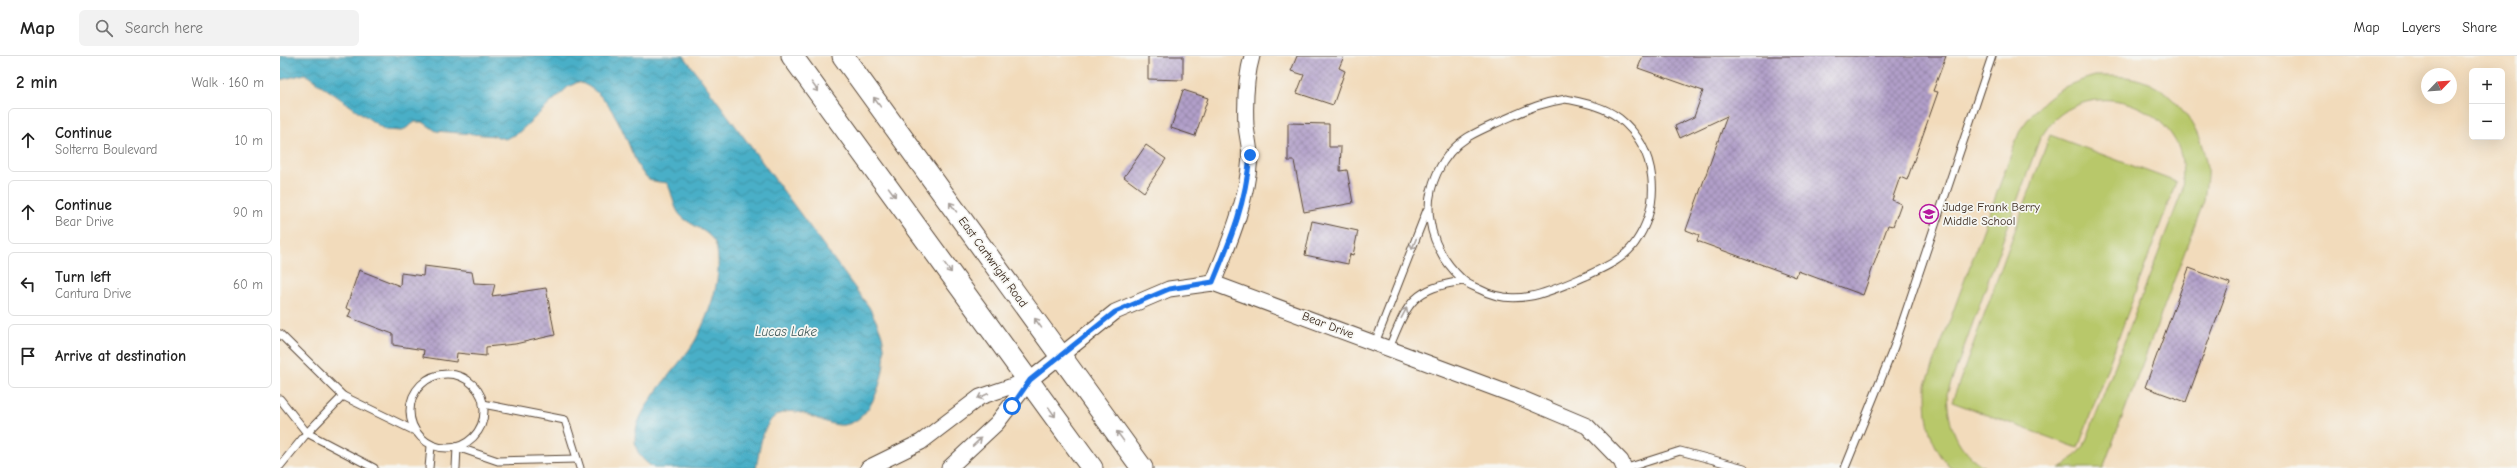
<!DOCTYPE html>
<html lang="en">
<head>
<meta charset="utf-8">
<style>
	body { margin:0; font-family:"Comic Neue",sans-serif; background:#f2f2f2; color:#222 }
	.controls { position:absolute; right:12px; top:12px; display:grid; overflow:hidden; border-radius:6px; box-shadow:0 4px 16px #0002 }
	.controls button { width:36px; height:36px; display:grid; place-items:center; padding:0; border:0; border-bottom:1px solid #e0e0e0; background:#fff; color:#222; font:20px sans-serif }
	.compass { position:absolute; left:2141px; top:12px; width:36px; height:36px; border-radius:50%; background:#fff; box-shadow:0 4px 16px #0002; rotate:65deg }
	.stop { position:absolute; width:12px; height:12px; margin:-9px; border:3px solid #1a73e8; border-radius:50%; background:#fff }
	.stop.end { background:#1a73e8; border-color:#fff; box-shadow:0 1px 4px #0008 }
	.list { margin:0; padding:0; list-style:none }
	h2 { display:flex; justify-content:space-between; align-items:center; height:52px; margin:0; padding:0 16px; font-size:17px }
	h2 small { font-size:13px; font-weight:400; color:#767676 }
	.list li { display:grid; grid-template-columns:26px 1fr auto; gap:12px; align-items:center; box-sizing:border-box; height:64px; margin:0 8px 8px; padding:0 8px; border:1px solid #e0e0e0; border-radius:6px }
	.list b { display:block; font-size:15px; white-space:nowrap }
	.list p { margin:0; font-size:13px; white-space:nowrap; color:#767676 }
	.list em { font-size:13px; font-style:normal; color:#767676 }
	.icon { flex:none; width:22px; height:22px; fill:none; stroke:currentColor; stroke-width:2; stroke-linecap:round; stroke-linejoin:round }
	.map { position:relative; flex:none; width:2237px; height:412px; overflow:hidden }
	header { display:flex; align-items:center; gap:24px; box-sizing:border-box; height:56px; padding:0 20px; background:#fff; border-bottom:1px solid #e0e0e0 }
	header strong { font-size:19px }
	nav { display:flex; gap:22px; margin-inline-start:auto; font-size:14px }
	.search { width:280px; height:36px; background:#f2f2f2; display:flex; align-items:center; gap:10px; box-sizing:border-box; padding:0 14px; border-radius:6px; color:#767676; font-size:15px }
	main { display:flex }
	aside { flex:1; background:#fff }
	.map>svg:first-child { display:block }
	.pitch { fill:#b8c86b; stroke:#7a7944 }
	.water { fill:url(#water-waves); stroke:#426c72 }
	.building { fill:url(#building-cross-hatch) }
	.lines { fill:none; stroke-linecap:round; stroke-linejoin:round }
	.service-casing { stroke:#564536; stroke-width:9 }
	.minor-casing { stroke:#564536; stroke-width:17 }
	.secondary-casing { stroke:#564536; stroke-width:23 }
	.service { stroke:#fff; stroke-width:7 }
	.minor { stroke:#fff; stroke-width:15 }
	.secondary { stroke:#fff; stroke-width:21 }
	.oneway { stroke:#a79f9a }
	.route { stroke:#1a73e8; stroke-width:5 }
	.labels { text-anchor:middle; stroke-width:3.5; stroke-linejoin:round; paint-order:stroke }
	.poi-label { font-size:12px; fill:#3b2a1e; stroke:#f6f6f2; text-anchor:start }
	.street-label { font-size:12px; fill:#3b2a1e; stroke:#f6f6f2 }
	.water-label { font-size:13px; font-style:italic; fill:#405959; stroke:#f6f6f2 }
</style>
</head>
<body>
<header>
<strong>Map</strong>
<div class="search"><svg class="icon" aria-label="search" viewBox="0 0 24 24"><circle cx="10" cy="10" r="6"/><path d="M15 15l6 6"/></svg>Search here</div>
<nav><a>Map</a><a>Layers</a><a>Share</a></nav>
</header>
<main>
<aside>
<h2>2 min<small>Walk · 160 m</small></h2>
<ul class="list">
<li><svg class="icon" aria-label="ahead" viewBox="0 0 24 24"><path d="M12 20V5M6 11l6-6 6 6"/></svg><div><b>Continue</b><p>Solterra Boulevard</p></div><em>10 m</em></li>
<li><svg class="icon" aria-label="ahead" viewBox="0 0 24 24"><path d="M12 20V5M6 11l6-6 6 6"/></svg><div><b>Continue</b><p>Bear Drive</p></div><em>90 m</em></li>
<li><svg class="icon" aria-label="left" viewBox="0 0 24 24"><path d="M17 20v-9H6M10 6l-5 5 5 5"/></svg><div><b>Turn left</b><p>Cantura Drive</p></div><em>60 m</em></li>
<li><svg class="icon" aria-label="arrive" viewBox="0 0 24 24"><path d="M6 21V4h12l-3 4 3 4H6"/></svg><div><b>Arrive at destination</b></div></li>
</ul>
</aside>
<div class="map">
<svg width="2237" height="412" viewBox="0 0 2237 412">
	<defs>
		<pattern id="water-waves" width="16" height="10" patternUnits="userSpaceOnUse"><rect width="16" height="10" fill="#48afc7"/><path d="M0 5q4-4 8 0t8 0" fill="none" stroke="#3d8fa1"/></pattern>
		<pattern id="building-cross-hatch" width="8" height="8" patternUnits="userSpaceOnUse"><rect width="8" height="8" fill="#b19fc9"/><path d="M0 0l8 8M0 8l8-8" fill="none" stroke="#9182a3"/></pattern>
	</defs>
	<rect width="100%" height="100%" fill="#f6f6f2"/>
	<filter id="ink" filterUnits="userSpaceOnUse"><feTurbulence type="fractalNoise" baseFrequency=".025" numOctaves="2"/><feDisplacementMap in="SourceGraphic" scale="8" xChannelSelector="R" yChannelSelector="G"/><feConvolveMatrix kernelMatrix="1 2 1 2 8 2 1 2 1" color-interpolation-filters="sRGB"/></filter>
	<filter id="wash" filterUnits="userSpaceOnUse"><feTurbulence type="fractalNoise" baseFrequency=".012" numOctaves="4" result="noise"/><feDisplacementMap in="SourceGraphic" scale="16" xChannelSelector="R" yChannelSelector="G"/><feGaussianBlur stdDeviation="0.9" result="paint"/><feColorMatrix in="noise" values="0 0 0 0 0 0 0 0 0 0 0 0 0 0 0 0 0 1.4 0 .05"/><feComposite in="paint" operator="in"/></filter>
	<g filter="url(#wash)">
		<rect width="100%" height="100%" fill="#f2dbbb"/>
		<g class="pitch">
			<path d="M1815 20C1826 20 1836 20 1846 21 1891 26 1921 70 1927 111 1928 121 1925 134 1924 145L1823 412H1779L1787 408 1804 390 1902 136C1903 120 1904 103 1897 88 1874 43 1813 28 1775 63 1769 68 1765 76 1760 82L1667 338C1669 371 1676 394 1706 412H1670C1647 383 1646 365 1646 329L1740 74C1764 40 1775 32 1815 20Z"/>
			<path d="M1770 79 1896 126 1798 392 1672 346Z"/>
		</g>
		<path class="water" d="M0 0H404L589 251C595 263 603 276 604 291 607 314 594 365 564 369 544 371 520 348 499 358 481 366 480 395 476 412H374C318 379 402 313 417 281 430 255 442 224 437 194 435 176 412 171 401 160 393 152 393 137 387 127 382 126 373 126 369 123 359 116 356 105 351 94 341 69 326 34 298 26L288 31 237 78 225 83 215 80 156 75 143 66H135L122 75 105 74 25 18 0 24Z"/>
		<g id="blocks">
			<g class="building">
				<path d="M868 0H903V24L868 23Z"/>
				<path d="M1017 0H1064L1059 12 1065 15 1053 49 1017 37 1024 19 1011 15Z"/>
				<path d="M1363 0H1666L1653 35 1658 36 1627 124 1620 121 1612 144 1621 148 1613 170 1608 169 1583 239 1518 215 1516 221 1417 185 1419 179 1406 174 1447 60 1400 82 1395 70 1414 61 1423 35 1358 12Z"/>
				<path d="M903 34 928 42 915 80 891 72Z"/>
				<path d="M1008 67 1049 68V91H1061L1060 115 1067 114 1073 147 1024 156 1014 105H1008Z"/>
				<path d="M866 89 886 103 864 136 844 121Z"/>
				<path d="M1032 165 1078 175 1073 199 1070 198 1068 208 1025 199Z"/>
				<path d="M144 210 192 216 194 227 215 228 212 240 266 232 275 279 235 288 206 291V300L177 297 176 306 143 301 144 294 113 289V278L68 261 71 254 66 252 79 214 120 230 121 217 143 220Z"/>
				<path d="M1909 212 1950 227 1906 346 1865 331Z"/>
			</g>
		</g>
	</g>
	<g filter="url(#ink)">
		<use href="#blocks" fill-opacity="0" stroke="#564536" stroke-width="1"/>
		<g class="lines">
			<defs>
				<g id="service">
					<path d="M1286 43C1305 47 1323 50 1339 62 1378 93 1382 148 1355 187 1343 204 1323 212 1306 220 1271 235 1236 253 1199 233 1193 230 1186 228 1182 223 1164 206 1153 188 1150 164 1145 133 1161 98 1188 81 1198 75 1210 70 1221 65 1246 54 1259 47 1286 43Z"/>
					<path d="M0 278 63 340"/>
					<path d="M1095 287 1147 154"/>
					<path d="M1109 292C1128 247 1131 233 1183 225"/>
					<circle cx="167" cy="355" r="37"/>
					<path d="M0 343 27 377 0 410"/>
					<path d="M203 348 285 364 300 412"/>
					<path d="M94 412 27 377 63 340 135 375"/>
					<path d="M149 412 151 390"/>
					<path d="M176 412 177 391 218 405 297 403"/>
					<path d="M1347 412 1400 395 1464 412"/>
					<path d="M1565 412 1614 291 1712 0"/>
				</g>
				<g id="minor">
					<path d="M933 227C950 185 967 146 970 101 970 91 967 80 966 70 965 49 966 21 972 0"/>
					<path d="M750 324 835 256 889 233 933 227 1236 340 1307 370 1341 405 1344 412"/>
					<path d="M588 412 641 386 700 341 750 324 717 367 669 412"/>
				</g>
				<g id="secondary">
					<path d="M512 0 812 412"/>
					<path d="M563 0 862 412"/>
				</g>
			</defs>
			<use href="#service" class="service-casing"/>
			<use href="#minor" class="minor-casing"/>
			<use href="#secondary" class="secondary-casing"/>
			<use href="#service" class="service"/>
			<use href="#minor" class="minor"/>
			<use href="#secondary" class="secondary"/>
		</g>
		<defs><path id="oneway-shaft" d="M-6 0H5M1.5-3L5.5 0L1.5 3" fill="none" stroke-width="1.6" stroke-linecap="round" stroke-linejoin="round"/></defs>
		<g class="oneway">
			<use href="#oneway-shaft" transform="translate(535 31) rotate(54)"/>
			<use href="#oneway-shaft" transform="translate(597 46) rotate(-126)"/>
			<use href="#oneway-shaft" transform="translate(612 136) rotate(54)"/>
			<use href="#oneway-shaft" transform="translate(673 151) rotate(-126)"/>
			<use href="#oneway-shaft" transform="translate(1134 188) rotate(112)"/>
			<use href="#oneway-shaft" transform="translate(668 212) rotate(54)"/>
			<use href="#oneway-shaft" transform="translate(1124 257) rotate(-62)"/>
			<use href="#oneway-shaft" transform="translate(758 267) rotate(-126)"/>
			<use href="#oneway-shaft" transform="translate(703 340) rotate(155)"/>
			<use href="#oneway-shaft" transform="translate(772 356) rotate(55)"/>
			<use href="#oneway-shaft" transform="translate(840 380) rotate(-126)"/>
			<use href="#oneway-shaft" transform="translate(697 386) rotate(-43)"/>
		</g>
	</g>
	<g class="lines" filter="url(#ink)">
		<path class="route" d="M732 350 750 324 835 256 889 233 933 226C952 180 965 150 970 99"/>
	</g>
	<defs>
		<symbol id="school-ring" viewBox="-11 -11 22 22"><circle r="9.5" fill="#f6f6f2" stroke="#b5179e" stroke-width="1.5"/><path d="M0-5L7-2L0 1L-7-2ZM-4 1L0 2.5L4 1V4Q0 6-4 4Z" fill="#b5179e"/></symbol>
	</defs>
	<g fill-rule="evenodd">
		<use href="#school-ring" x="1638" y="147" width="22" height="22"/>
	</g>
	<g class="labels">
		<g class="poi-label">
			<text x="1663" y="155">Judge Frank Berry<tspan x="1663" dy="14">Middle School</tspan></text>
		</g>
		<g class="street-label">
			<text transform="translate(713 206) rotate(54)" y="4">East Cartwright Road</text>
			<text transform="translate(1048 269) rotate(21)" y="4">Bear Drive</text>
		</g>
		<g class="water-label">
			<text x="506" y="280">Lucas Lake</text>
		</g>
	</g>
</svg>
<div class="controls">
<button>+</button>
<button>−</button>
</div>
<svg class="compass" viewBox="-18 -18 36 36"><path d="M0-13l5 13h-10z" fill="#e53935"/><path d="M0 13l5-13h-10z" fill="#767676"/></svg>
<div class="stop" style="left:732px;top:350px"></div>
<div class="stop end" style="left:970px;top:99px"></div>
</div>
</main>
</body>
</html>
